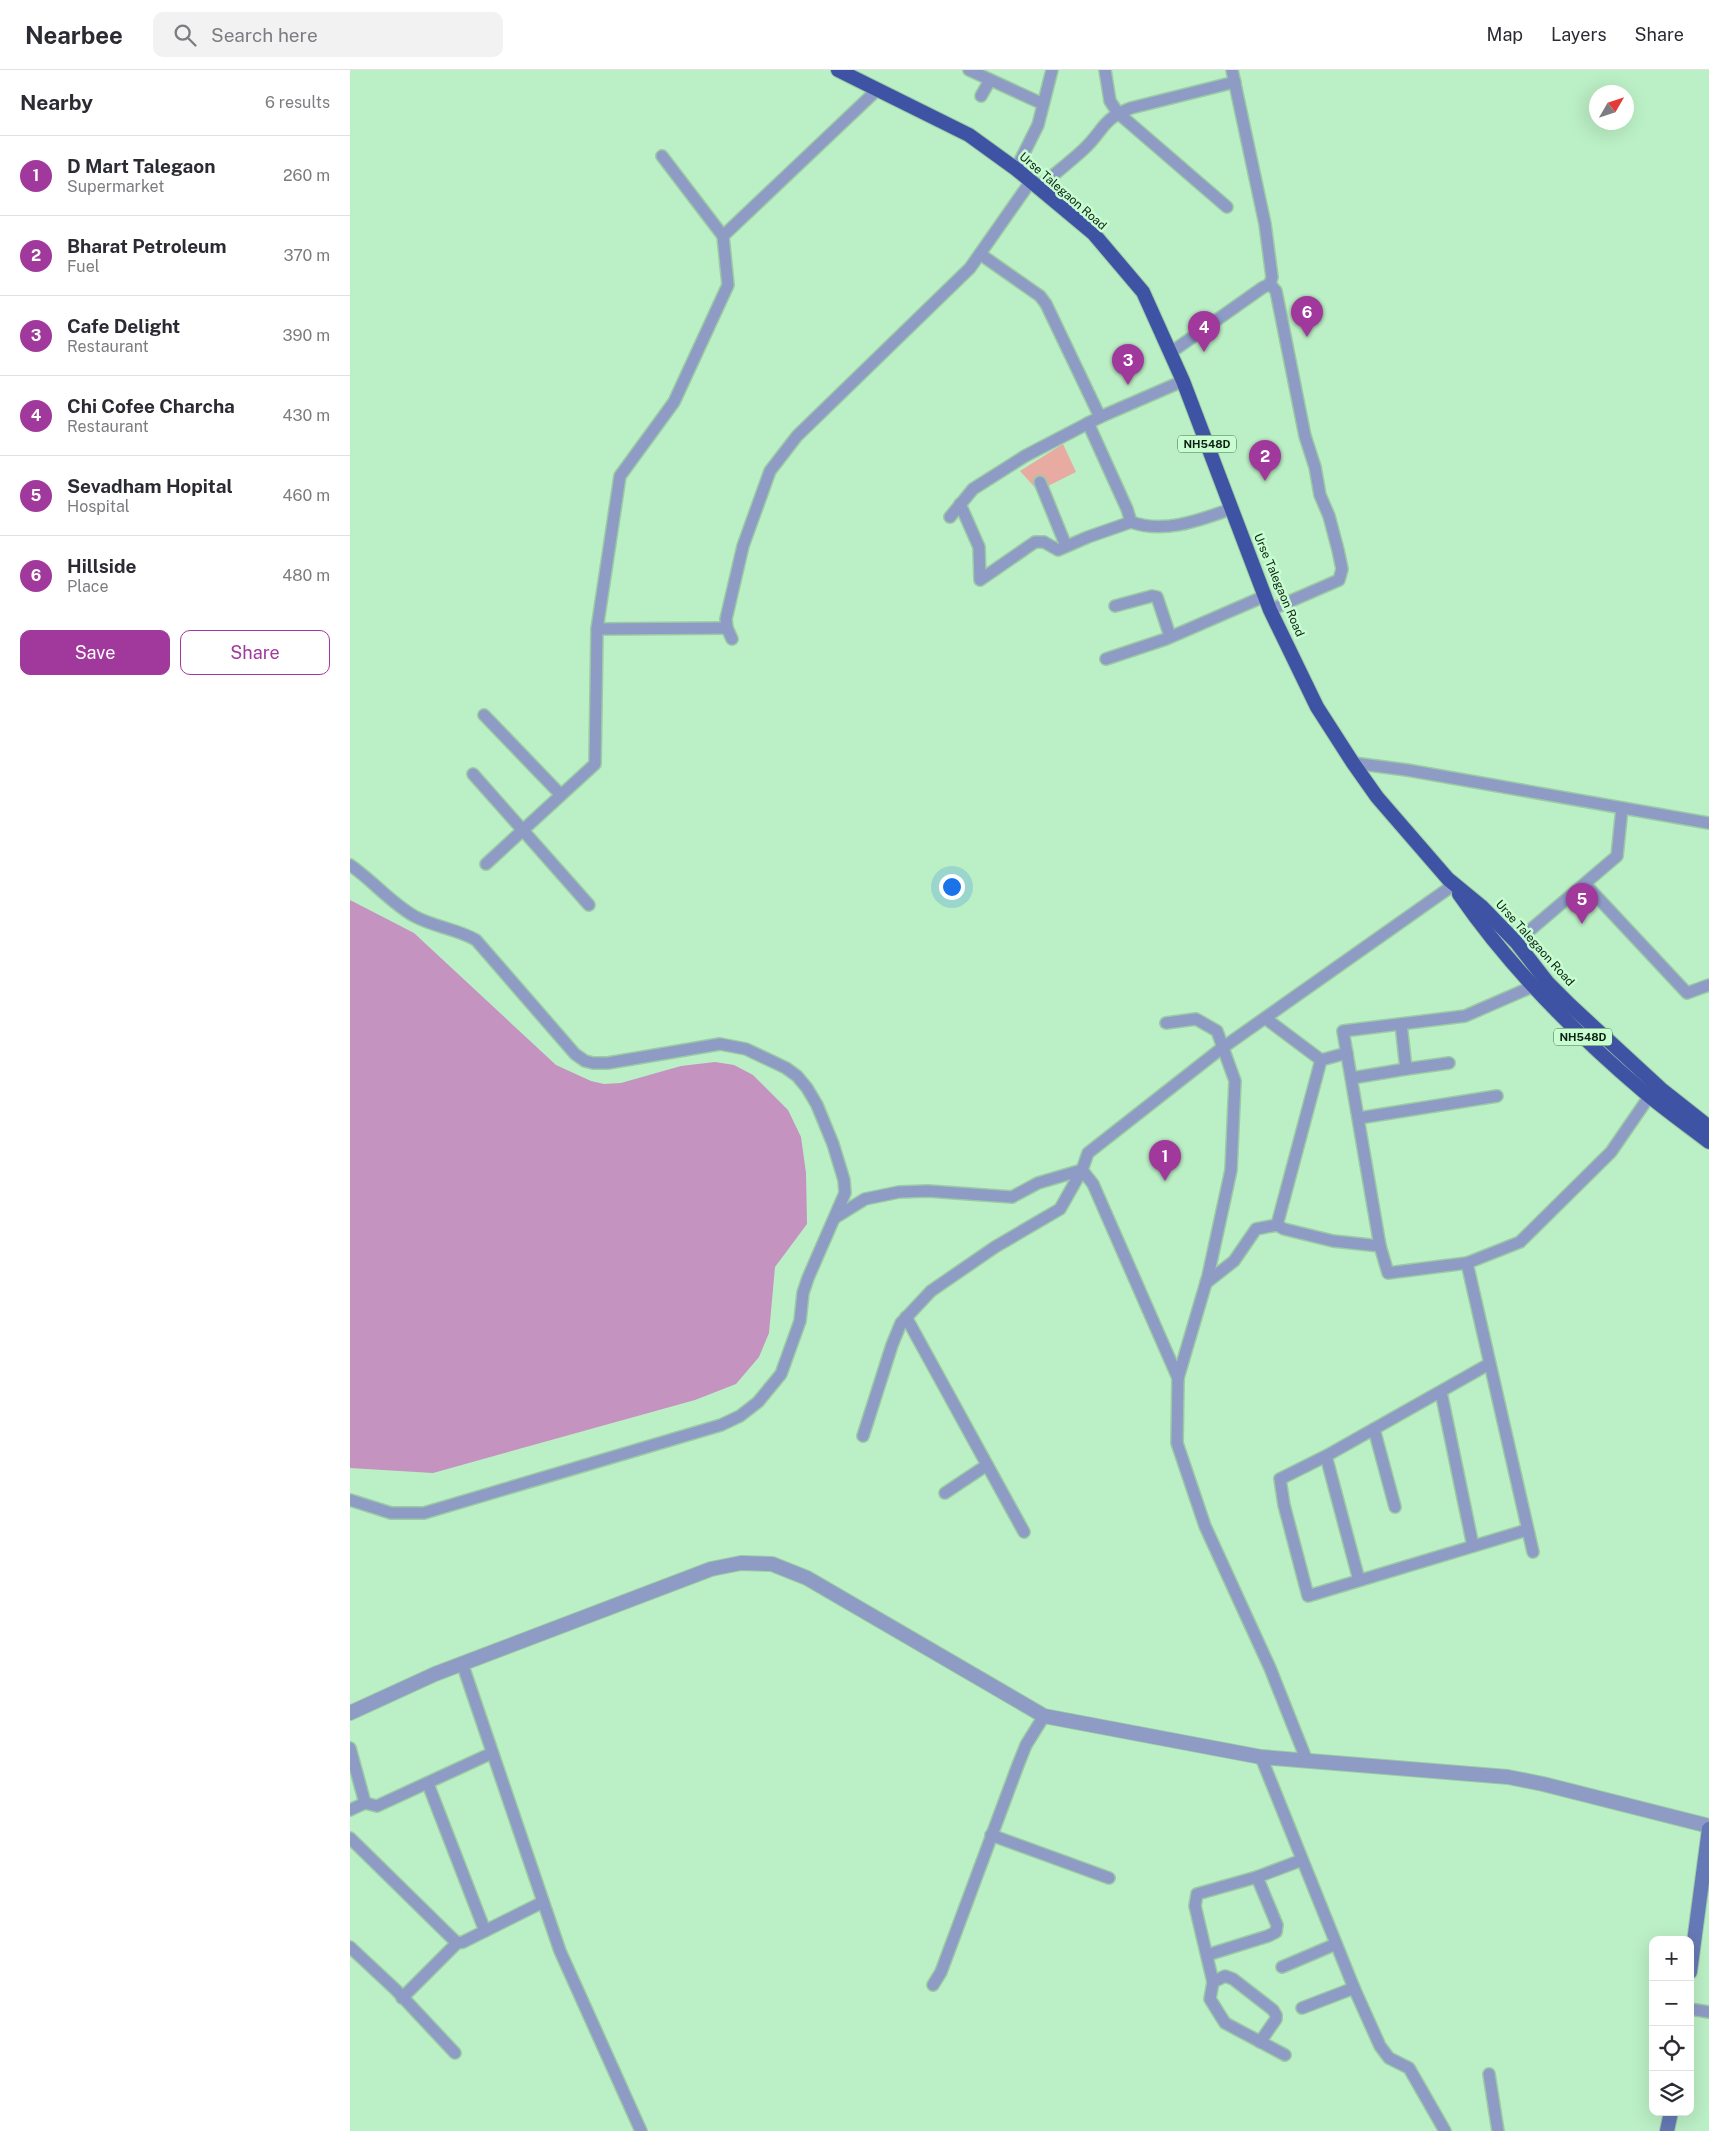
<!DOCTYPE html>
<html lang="en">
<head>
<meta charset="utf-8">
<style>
	body { margin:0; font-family:"Public Sans",sans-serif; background:#f2f2f3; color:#2b2b33 }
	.controls { position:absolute; right:15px; bottom:15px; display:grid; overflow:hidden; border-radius:10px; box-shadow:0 5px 20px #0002 }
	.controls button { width:45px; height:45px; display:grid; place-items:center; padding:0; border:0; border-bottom:1px solid #e1e1e2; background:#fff; color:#2b2b33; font:25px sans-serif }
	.compass { position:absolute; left:1239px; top:15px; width:45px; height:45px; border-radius:50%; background:#fff; box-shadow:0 5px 20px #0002; rotate:51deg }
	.you { position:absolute; left:601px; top:816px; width:18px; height:18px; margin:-12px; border:4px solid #fff; border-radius:50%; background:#1a73e8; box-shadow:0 0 0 8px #1a73e833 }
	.badge { display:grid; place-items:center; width:32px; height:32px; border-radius:50%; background:#a1399c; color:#fff; font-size:16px; font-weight:700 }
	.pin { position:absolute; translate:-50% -41px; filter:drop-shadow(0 1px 2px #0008) }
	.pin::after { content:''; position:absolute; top:26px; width:18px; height:15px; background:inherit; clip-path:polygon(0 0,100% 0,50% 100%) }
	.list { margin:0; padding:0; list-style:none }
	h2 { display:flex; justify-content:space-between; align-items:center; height:65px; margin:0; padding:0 20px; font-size:21px }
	h2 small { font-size:16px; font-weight:400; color:#7c7c81 }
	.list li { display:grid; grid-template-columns:32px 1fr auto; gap:15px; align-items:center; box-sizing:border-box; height:80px; padding:0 20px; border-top:1px solid #e1e1e2 }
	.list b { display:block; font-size:19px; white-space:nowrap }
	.list p { margin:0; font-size:16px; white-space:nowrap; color:#7c7c81 }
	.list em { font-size:16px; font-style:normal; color:#7c7c81 }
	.actions { display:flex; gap:10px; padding:15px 20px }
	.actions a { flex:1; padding:11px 0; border:1px solid #a1399c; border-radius:10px; text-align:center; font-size:18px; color:#a1399c }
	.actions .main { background:#a1399c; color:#fff }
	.icon { flex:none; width:28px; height:28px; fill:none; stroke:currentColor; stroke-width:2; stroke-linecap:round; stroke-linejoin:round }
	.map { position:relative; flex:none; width:1359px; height:2061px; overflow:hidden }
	header { display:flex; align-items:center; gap:30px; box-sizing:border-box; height:70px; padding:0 25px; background:#fff; border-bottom:1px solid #e1e1e2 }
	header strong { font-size:24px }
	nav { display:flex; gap:28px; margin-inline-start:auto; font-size:18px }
	.search { width:350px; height:45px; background:#f2f2f3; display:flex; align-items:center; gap:12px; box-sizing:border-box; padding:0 18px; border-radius:10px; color:#7c7c81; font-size:19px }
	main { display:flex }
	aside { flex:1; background:#fff }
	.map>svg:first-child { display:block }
	.green { fill:#e8aba1 }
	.water { fill:#c493bf }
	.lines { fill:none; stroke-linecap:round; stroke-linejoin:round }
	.minor-casing { stroke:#9ccaa5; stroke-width:14 }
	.tertiary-casing { stroke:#9ccaa5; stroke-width:16 }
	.secondary-casing { stroke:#9ccaa5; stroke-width:16 }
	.trunk-casing { stroke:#9ccaa5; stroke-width:16 }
	.minor { stroke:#8d9bc5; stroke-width:11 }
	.tertiary { stroke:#8d9bc5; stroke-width:14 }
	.secondary { stroke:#6579b6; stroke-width:14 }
	.trunk { stroke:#3f53a4; stroke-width:14 }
	.labels { text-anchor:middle; stroke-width:5; stroke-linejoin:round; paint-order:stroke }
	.shield { fill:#c8fdd2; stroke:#45634c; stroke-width:1 }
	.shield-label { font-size:11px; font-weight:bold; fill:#0d2112 }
	.street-label { font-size:12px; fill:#0d2112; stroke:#c8fdd2 }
</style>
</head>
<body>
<header>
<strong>Nearbee</strong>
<div class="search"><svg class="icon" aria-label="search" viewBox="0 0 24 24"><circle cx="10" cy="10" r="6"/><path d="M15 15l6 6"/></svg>Search here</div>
<nav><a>Map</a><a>Layers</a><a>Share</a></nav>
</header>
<main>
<aside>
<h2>Nearby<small>6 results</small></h2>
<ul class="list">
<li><span class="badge">1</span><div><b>D Mart Talegaon</b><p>Supermarket</p></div><em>260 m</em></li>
<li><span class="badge">2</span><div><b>Bharat Petroleum</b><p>Fuel</p></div><em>370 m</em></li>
<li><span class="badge">3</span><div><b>Cafe Delight</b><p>Restaurant</p></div><em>390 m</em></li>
<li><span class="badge">4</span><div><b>Chi Cofee Charcha</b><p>Restaurant</p></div><em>430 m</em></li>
<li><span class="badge">5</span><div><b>Sevadham Hopital</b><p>Hospital</p></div><em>460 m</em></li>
<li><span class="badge">6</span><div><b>Hillside</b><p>Place</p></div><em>480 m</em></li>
</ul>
<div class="actions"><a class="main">Save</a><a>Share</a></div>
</aside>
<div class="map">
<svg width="1359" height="2061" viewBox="0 0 1359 2061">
	<rect width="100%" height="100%" fill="#bbefc5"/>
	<path class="green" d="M713 374 726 402 688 421 670 401Z"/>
	<path class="water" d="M0 830 64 863 206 995 241 1011 254 1014 271 1013 331 996 365 992 384 995 403 1005 438 1040 451 1067 456 1103 457 1154 425 1197 419 1263 409 1287 386 1314 345 1330 83 1403 0 1398Z"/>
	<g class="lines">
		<defs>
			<g id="minor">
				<path d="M619 0 693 34"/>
				<path d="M755 0 760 31 768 43 877 137"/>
				<path d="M882 0 915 154 922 207 920 214 926 221 955 366 965 397 970 425 979 446 988 480 992 499 989 510 920 540"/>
				<path d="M631 26 640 10"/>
				<path d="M312 86 373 166"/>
				<path d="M666 99 688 55 702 0"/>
				<path d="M688 118C703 105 719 93 734 79 754 60 752 49 781 38L885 12"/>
				<path d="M630 184 690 226 696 234 750 347"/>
				<path d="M820 283 912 218 920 214"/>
				<path d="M738 353 777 439 781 452C814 464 850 450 881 439"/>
				<path d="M690 412 716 476"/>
				<path d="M610 434 629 477 630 510 685 472H694L708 480 738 467 781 452"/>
				<path d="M600 447 623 419 675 386 750 347 833 311"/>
				<path d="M765 536 802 526 807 527 820 566"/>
				<path d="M247 559 270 406 324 332 378 215 373 166 527 20"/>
				<path d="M382 569 377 558 376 549 393 476 420 401 447 366 620 198 681 111"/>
				<path d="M756 589 816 569 915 526"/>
				<path d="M134 645 211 725"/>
				<path d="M1003 693 1057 700 1359 753"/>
				<path d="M123 704 239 835"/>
				<path d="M136 794 245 694 247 559 377 558"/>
				<path d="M0 795C22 810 41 833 64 846 84 857 107 859 126 870L225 984 235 991 243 993H258L370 974 396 979 436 998 447 1006 457 1018 467 1035 483 1074 494 1110 495 1123 458 1208 453 1223 450 1251 431 1304 408 1332 390 1346 371 1355 74 1443H41L0 1430"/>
				<path d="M1235 814 1337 923 1359 915"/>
				<path d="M1166 872 1267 786 1272 738"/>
				<path d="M1184 916 1115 946 993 961 1030 1176 1038 1203 1117 1193 1170 1172 1261 1082 1303 1021"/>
				<path d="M915 948 971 990"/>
				<path d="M816 953 846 949 867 961 885 1011 881 1100 858 1206 828 1308 827 1373 855 1456 920 1598 957 1691"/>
				<path d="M997 983 971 990 927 1155 934 1159 983 1171 1030 1176"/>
				<path d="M1056 999 1099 993"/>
				<path d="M1002 1008 1056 999 1051 954"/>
				<path d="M1009 1048 1147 1026"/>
				<path d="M486 1147 515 1129 549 1122 578 1121 662 1127 688 1113 732 1100"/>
				<path d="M1117 1193 1183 1482"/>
				<path d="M856 1213 884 1191 906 1159 927 1155"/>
				<path d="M556 1247 674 1462"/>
				<path d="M1139 1294 976 1386 930 1409 934 1435 958 1526 1177 1460"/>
				<path d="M828 1308 743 1114 732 1100 738 1083 868 981 1102 816"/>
				<path d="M1091 1322 1123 1476"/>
				<path d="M1024 1359 1045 1437"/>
				<path d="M513 1366 542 1275 551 1253 581 1221 645 1177 710 1139 732 1100"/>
				<path d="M976 1386 1009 1510"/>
				<path d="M595 1423 637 1395"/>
				<path d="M112 1593 210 1881 291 2061"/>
				<path d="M0 1678 15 1733 0 1740"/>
				<path d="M911 1687 1004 1918 1030 1976 1039 1988 1059 1998 1095 2061"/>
				<path d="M78 1714 135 1861"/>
				<path d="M15 1733 27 1736 142 1683"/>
				<path d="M641 1765 759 1808"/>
				<path d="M0 1768 107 1873"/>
				<path d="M0 1877 46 1920 105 1983"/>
				<path d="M857 1885 918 1866 926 1862 927 1855 907 1807"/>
				<path d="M932 1897 986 1874"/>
				<path d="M863 1912 875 1906 883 1909 923 1940 926 1945V1949L910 1972"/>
				<path d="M583 1915 591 1902 668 1695 676 1675 694 1646"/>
				<path d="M52 1928 107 1873 113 1872 193 1832"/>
				<path d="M952 1938 1004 1918"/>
				<path d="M1340 1939 1359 1942"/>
				<path d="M935 1985 875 1953 860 1929 863 1912 845 1836 847 1824 907 1807 952 1790"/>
				<path d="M1139 2004 1148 2061"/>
			</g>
			<path id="tertiary" d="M0 1643 85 1604 361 1499 391 1493 422 1494 457 1508 694 1646 911 1687 1158 1707 1193 1714 1359 1756"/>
			<g id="secondary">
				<path d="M1340 1902 1359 1759"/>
				<path d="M1317 2061 1321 2042"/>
			</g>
			<g id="trunk">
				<path d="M488 0 619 65 666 99 743 163 793 222 833 311 920 540 967 637 1003 693 1027 727 1098 809 1132 837 1166 872 1198 913 1220 935 1311 1019 1359 1057"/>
				<path d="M1109 824C1160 898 1225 963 1293 1021 1314 1039 1337 1055 1359 1072"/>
			</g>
		</defs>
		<use href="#minor" class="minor-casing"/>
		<use href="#tertiary" class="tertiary-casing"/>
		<use href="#secondary" class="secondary-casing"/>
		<use href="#trunk" class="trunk-casing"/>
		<use href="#minor" class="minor"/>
		<use href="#tertiary" class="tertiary"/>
		<use href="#secondary" class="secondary"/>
		<use href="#trunk" class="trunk"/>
	</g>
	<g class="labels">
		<g class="shield">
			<rect x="828" y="365.5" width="58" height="17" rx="4"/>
			<rect x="1204" y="958.5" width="58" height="17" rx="4"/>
		</g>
		<g class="shield-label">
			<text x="857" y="378">NH548D</text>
			<text x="1233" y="971">NH548D</text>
		</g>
		<g class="street-label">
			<text transform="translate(713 121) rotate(41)" y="4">Urse Talegaon Road</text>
			<text transform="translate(929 515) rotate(67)" y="4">Urse Talegaon Road</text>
			<text transform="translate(1185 873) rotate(48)" y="4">Urse Talegaon Road</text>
		</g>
	</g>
</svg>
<div class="controls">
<button>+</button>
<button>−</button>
<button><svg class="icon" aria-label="locate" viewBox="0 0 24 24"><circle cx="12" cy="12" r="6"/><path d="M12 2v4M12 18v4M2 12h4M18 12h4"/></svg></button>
<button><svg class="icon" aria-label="layers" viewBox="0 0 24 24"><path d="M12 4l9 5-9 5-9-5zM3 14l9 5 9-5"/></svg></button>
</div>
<svg class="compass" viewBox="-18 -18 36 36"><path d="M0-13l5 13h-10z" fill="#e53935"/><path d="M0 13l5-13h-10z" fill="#7c7c81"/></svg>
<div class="you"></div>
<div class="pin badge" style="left:815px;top:1111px">1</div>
<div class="pin badge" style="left:915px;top:411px">2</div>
<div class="pin badge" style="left:778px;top:315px">3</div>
<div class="pin badge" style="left:854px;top:282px">4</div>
<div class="pin badge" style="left:1232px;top:854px">5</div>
<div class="pin badge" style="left:957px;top:267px">6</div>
</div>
</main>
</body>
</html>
